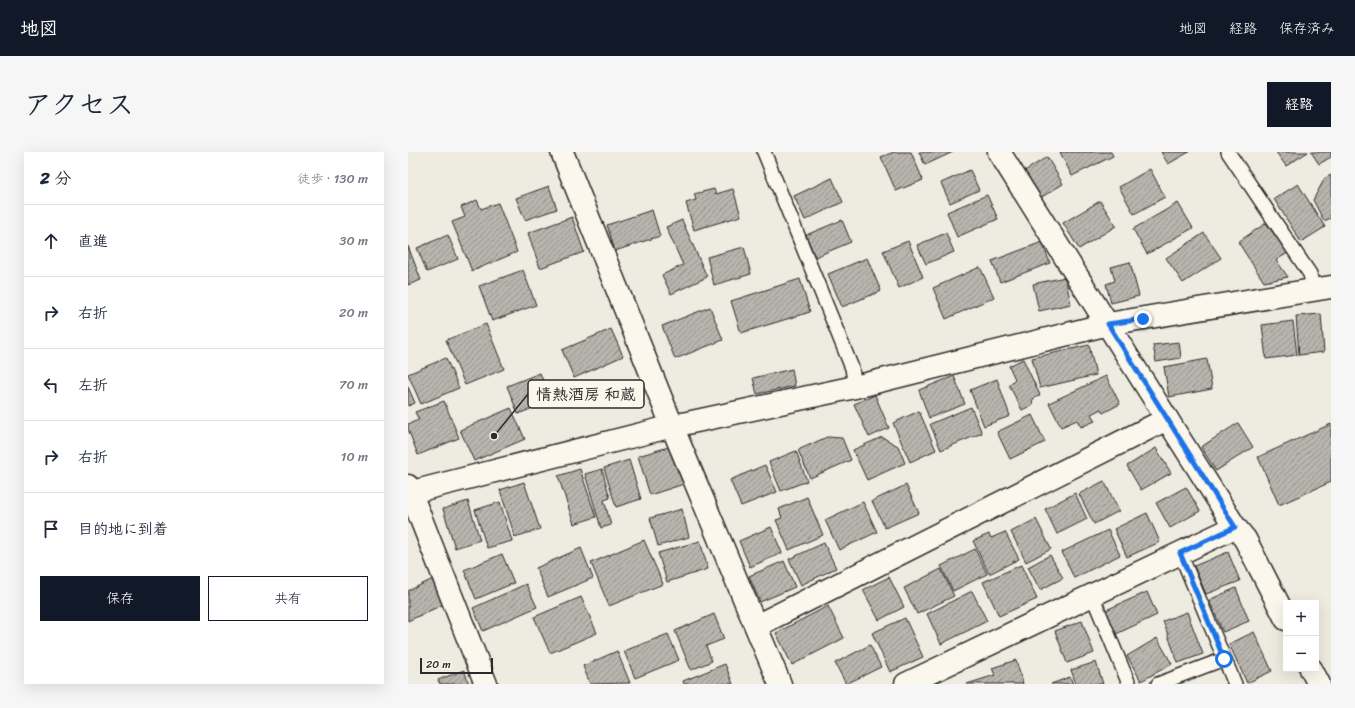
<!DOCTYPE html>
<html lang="ja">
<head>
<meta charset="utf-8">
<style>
	body { margin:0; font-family:Sriracha,"Klee One",sans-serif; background:#f6f6f7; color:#1f2937 }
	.controls { position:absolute; right:12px; bottom:12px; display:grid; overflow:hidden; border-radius:0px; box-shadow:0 4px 16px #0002 }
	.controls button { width:36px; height:36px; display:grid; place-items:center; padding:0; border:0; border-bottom:1px solid #e0e1e3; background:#fff; color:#1f2937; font:20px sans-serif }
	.scale { position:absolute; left:12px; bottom:10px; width:73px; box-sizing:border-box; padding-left:4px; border:2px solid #2b2b2b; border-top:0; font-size:11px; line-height:14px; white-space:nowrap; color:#2b2b2b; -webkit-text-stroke:3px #fbf7ec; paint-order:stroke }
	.stop { position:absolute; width:12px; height:12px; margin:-9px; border:3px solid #1a73e8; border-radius:50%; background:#fff }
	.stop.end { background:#1a73e8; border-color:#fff; box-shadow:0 1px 4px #0008 }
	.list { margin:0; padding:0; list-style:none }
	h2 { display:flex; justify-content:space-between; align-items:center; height:52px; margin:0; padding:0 16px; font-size:17px }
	h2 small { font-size:13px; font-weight:400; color:#747a83 }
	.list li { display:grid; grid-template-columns:26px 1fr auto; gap:12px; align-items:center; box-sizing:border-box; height:72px; padding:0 16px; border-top:1px solid #e0e1e3 }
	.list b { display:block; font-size:15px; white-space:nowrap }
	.list em { font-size:13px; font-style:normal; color:#747a83 }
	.actions { display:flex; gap:8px; padding:12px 16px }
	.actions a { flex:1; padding:9px 0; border:1px solid #111827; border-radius:0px; text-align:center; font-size:14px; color:#111827 }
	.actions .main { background:#111827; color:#fff }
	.icon { flex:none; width:22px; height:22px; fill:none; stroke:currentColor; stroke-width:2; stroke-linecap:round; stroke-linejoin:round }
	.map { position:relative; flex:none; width:923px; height:532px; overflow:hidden; border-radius:0px }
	header { display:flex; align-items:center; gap:24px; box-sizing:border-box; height:56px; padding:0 20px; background:#111827; color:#fff }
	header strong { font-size:19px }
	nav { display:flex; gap:22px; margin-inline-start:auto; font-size:14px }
	.intro { display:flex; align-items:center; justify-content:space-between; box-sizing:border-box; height:96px; padding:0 24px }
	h1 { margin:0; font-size:28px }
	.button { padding:10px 18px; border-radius:0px; background:#111827; color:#fff; font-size:14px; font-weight:700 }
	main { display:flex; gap:24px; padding:0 24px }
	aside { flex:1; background:#fff; border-radius:0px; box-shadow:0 4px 16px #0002 }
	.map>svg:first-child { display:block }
	.building { fill:url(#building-hatch); stroke:#2b2b2b }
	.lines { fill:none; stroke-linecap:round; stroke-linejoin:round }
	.lane-casing { stroke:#2b2b2b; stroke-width:16 }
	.street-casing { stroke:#2b2b2b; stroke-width:25 }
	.secondary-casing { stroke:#2b2b2b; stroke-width:25 }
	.lane { stroke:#fbf7ec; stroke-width:13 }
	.street { stroke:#fbf7ec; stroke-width:22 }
	.secondary { stroke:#fbf7ec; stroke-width:22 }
	.route { stroke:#1a73e8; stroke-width:5 }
	.leader { fill:none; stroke:#2b2b2b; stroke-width:1.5 }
	.callout-dot { fill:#2b2b2b; stroke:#fbf7ec; stroke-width:1.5 }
	.callout { fill:#fbf7ec; stroke:#2b2b2b; stroke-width:1.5 }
	.callout-label { font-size:16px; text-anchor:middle; font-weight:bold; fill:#2b2b2b }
</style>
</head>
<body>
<header>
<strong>地図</strong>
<nav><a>地図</a><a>経路</a><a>保存済み</a></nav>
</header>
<div class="intro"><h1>アクセス</h1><a class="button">経路</a></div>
<main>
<aside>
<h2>2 分<small>徒歩 · 130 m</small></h2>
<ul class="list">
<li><svg class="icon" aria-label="ahead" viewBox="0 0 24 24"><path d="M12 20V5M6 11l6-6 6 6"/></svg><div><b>直進</b></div><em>30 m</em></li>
<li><svg class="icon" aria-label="right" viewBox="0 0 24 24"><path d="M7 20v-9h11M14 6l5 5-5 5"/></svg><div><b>右折</b></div><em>20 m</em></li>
<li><svg class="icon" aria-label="left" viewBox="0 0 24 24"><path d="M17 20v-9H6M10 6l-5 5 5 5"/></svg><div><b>左折</b></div><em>70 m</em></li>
<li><svg class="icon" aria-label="right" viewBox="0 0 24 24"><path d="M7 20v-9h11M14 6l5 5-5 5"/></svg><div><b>右折</b></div><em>10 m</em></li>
<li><svg class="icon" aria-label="arrive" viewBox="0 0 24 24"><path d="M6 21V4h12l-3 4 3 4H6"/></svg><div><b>目的地に到着</b></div></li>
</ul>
<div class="actions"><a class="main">保存</a><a>共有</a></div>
</aside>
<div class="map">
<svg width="923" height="532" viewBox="0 0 923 532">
	<defs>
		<pattern id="building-hatch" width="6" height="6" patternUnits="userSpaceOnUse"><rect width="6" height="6" fill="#b8b5ae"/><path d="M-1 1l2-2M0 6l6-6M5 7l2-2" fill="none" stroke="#96938e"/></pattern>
	</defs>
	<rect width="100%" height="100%" fill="#eeebe0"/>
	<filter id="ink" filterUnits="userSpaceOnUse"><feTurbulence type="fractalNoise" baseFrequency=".025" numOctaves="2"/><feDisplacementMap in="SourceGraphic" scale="8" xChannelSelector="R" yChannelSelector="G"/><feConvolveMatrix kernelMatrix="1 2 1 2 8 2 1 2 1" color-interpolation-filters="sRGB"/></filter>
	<g filter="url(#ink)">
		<g class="building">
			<path d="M486 0H503L515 28 488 39 473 5Z"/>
			<path d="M511 0H545L517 13Z"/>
			<path d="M652 0H703L705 4 664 24Z"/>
			<path d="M753 0H781L760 12Z"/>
			<path d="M868 0H900L878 14Z"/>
			<path d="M903 0H923V5L911 12Z"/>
			<path d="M639 5 655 32 632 46 615 20Z"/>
			<path d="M742 17 757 45 726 62 711 35Z"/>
			<path d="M562 18 571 38 542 51 533 31Z"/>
			<path d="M923 23V66L916 69 905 48 917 26Z"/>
			<path d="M424 26 435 50 397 68 386 44Z"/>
			<path d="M890 32 917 75 893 90 866 47Z"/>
			<path d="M141 34 149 57 117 68 108 46Z"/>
			<path d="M306 37 308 42 325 37 333 64 286 78 278 51 288 48 286 42Z"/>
			<path d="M579 43 590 67 549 85 539 60Z"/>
			<path d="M69 48 73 57 90 51 109 100 64 119 44 70 57 65 53 55Z"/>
			<path d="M692 49 708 74 671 97 655 71Z"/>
			<path d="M770 51 785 76 739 102 725 77Z"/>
			<path d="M244 58 252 84 207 99 199 73Z"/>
			<path d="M164 65 176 100 132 116 120 81Z"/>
			<path d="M274 68 299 125 263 142 254 123 275 113 258 75Z"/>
			<path d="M434 68 443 90 407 105 398 83Z"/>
			<path d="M858 71 880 101 868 108 880 125 856 130 830 90Z"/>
			<path d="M538 81 546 100 518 112 509 93Z"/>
			<path d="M796 81 813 106 775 131 758 106Z"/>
			<path d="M40 83 50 107 19 120 9 96Z"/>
			<path d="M500 89 515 125 491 136 475 99Z"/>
			<path d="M634 90 642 111 592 130 584 109Z"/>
			<path d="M0 94 13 128 0 133Z"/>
			<path d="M336 95 343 122 306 133 299 105Z"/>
			<path d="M459 106 473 139 434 155 420 122Z"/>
			<path d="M722 110 731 144 703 151 698 132 707 129 703 115Z"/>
			<path d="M572 115 586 145 538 167 525 136Z"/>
			<path d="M115 118 128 153 84 169 71 134Z"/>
			<path d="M657 125 663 152 631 159 625 132Z"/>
			<path d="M392 127 402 160 333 181 323 149Z"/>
			<path d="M302 155 315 188 267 207 254 174Z"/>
			<path d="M913 162 916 200 891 203 888 164Z"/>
			<path d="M885 169 889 203 858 207 854 173Z"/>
			<path d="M78 172 96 217 57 233 38 188Z"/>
			<path d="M203 177 215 204 166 226 154 198Z"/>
			<path d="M771 190 773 206 748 210 745 193Z"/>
			<path d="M681 193 688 223 632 236 624 206Z"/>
			<path d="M38 206 51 236 13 252 0 222Z"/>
			<path d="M615 207 632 243 625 247 624 253 614 258 601 233 607 227 601 214Z"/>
			<path d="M799 207 804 237 761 245 756 215Z"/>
			<path d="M384 217 387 234 349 242 345 226Z"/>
			<path d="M132 221 143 249 110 262 99 234Z"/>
			<path d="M546 224 557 252 521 266 511 238Z"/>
			<path d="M698 224 712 252 695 261 693 257 683 262 687 269 673 275 669 268 653 275 641 251Z"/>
			<path d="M589 227 602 264 576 274 562 238Z"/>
			<path d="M0 235 7 251 0 254Z"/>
			<path d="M467 243 481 276 461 285 446 252Z"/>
			<path d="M36 249 51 286 10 303 0 277V272L11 268 7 260Z"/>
			<path d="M563 255 574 281 533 298 522 272Z"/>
			<path d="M103 256 117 287 66 309 52 278Z"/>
			<path d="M511 259 528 298 502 310 485 271Z"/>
			<path d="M624 263 637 290 602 307 589 280Z"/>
			<path d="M830 271 845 295 808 319 793 295Z"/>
			<path d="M923 272V330L871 353 850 305Z"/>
			<path d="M419 285 434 286 443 308 402 326 390 298Z"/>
			<path d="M474 285 490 294 497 311 459 328 445 298Z"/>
			<path d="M264 294 276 332 242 343 230 304Z"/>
			<path d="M748 296 763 321 733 338 719 314Z"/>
			<path d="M388 299 399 329 373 339 361 310Z"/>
			<path d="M221 308 233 347 208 355 196 316Z"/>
			<path d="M357 313 369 340 333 354 322 328Z"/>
			<path d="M172 317 188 365 166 372 150 324Z"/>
			<path d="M194 317 202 346 196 348 203 373 193 376 177 322Z"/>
			<path d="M696 329 711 359 686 372 671 342Z"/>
			<path d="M116 330 132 377 107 385 92 338Z"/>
			<path d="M498 333 511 361 477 376 464 349Z"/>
			<path d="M778 335 792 359 762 376 748 351Z"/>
			<path d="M667 341 679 367 649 382 637 357Z"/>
			<path d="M399 345 415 383 381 398 368 368 374 366 371 357Z"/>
			<path d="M60 349 72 388 47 396 35 357Z"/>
			<path d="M92 350 104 389 79 396 67 358Z"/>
			<path d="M455 350 469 380 431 398 417 368Z"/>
			<path d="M274 357 281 385 250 394 242 366Z"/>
			<path d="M739 361 752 390 719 405 706 377Z"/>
			<path d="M628 367 643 397 618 410 603 380Z"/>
			<path d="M363 375 374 401 342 415 331 389Z"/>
			<path d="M700 378 712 403 666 426 654 400Z"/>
			<path d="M597 380 611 407 581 422 565 389 581 382 583 386Z"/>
			<path d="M236 388 255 432 201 454 183 411Z"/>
			<path d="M292 389 300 417 259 430 250 401Z"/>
			<path d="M416 391 428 416 393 433 381 407Z"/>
			<path d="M173 396 185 426 140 445 128 416Z"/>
			<path d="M567 397 579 422 545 439 533 414Z"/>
			<path d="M820 400 832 429 798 442 786 414Z"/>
			<path d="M94 402 106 431 68 447 56 418Z"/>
			<path d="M642 403 655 426 632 438 620 415Z"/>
			<path d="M376 409 387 435 352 450 341 424Z"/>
			<path d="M613 413 629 447 591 464 575 430Z"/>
			<path d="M533 417 546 444 509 462 496 436Z"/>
			<path d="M481 425 496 455 471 468 455 438Z"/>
			<path d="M25 427 36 452 0 469V439Z"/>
			<path d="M118 432 129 455 75 479 65 456Z"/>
			<path d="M828 436 841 469 815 480 801 448Z"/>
			<path d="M564 439 579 469 533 492 519 462Z"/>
			<path d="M739 440 749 463 708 482 698 458Z"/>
			<path d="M173 445 189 481 142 501 126 465Z"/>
			<path d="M420 454 436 486 384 513 368 481Z"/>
			<path d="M779 460 795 502 770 511 755 469Z"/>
			<path d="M306 462 316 487 298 494 304 509 283 518 267 479Z"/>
			<path d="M497 466 515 505 482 520 464 481Z"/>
			<path d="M674 469 686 501 659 511 647 479Z"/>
			<path d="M846 480 864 519 839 531 821 492Z"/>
			<path d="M260 482 271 508 227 526 216 499Z"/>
			<path d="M749 486 764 512 733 529 719 504Z"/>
			<path d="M462 493 473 515 438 532 427 511Z"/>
			<path d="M209 499 222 531 182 532 175 514Z"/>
			<path d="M608 508 615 532H559L587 523 584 516Z"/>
			<path d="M688 510 695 532H668L663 518Z"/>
			<path d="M317 512 325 532H276L275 529Z"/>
			<path d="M56 518 61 532H32L30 528Z"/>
			<path d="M662 525 665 532H643Z"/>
		</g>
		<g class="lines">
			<defs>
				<g id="lane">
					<path d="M356 0 444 216 447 235"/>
					<path d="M820 0 902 122 905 137"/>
					<path d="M772 401 827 532"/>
					<path d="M684 443 721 532"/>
					<path d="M750 532 816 507"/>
				</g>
				<g id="street">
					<path d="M154 0 271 291 372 532"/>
					<path d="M591 0 827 375 837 387 878 467"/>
					<path d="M0 334 78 532"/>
					<path d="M348 474 759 267"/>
					<path d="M903 517 911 532"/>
					<path d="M498 532 827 375"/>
				</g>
				<path id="secondary" d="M0 341 265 274 447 235 700 172 923 135"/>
			</defs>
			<use href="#lane" class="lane-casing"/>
			<use href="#street" class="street-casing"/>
			<use href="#secondary" class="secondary-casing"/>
			<use href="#lane" class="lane"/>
			<use href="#street" class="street"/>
			<use href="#secondary" class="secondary"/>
		</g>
	</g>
	<g class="lines" filter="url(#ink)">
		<path class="route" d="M735 167 700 172 827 375 772 401 816 507"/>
	</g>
	<path class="leader" d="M86 284L120 242"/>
	<circle class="callout-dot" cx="86" cy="284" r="4"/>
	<rect class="callout" x="120" y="228" width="116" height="28" rx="4"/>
	<g class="callout-label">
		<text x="178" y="248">情熱酒房 和蔵</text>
	</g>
</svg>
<div class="controls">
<button>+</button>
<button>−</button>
</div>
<div class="scale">20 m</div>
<div class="stop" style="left:816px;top:507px"></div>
<div class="stop end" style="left:735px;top:167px"></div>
</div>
</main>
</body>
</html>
